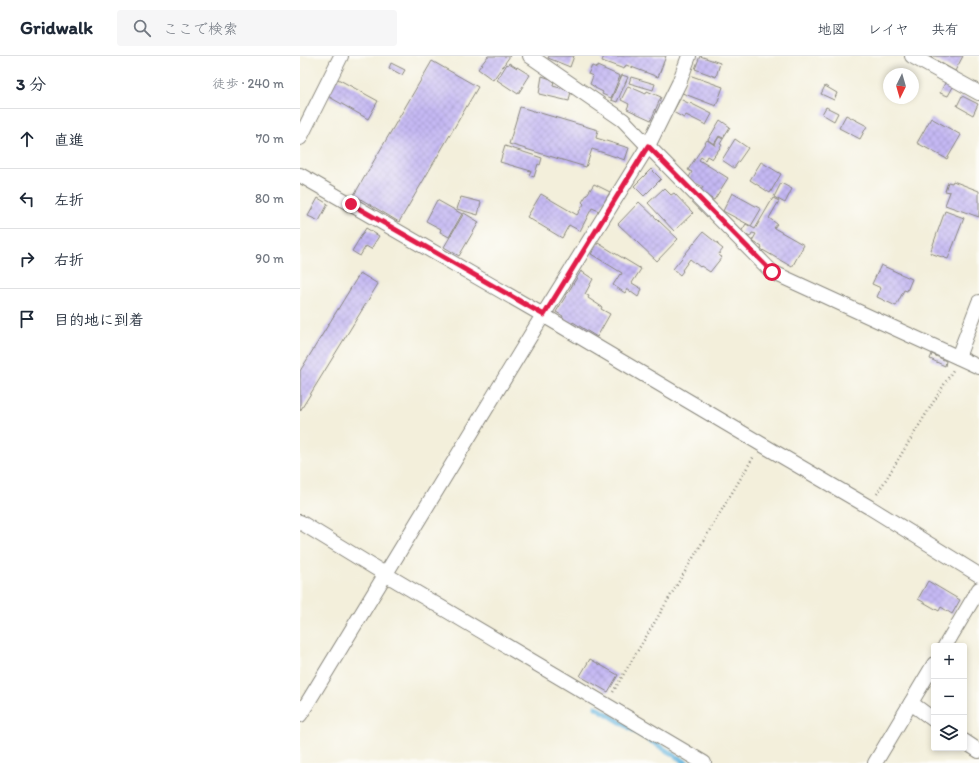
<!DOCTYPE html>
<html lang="ja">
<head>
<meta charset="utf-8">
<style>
	body { margin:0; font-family:Itim,"Klee One",sans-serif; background:#f6f6f7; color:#1f2937 }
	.controls { position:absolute; right:12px; bottom:12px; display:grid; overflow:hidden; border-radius:4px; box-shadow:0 2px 6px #0003 }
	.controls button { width:36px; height:36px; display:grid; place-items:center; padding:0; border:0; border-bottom:1px solid #e0e1e3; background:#fff; color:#1f2937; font:20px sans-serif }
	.compass { position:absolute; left:583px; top:12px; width:36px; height:36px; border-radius:50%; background:#fff; box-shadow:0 2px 6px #0003; rotate:185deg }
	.stop { position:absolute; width:12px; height:12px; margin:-9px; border:3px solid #e11d48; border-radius:50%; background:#fff }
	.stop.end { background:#e11d48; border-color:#fff; box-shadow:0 1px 4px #0008 }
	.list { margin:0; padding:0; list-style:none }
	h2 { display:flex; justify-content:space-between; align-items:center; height:52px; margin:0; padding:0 16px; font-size:17px }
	h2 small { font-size:13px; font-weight:400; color:#747a83 }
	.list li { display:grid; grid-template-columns:26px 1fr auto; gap:12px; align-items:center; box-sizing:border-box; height:60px; padding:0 16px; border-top:1px solid #e0e1e3 }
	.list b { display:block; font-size:15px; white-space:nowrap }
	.list em { font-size:13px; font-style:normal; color:#747a83 }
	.icon { flex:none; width:22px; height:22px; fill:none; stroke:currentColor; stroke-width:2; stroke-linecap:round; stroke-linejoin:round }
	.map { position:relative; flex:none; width:679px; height:707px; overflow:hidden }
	header { display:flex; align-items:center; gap:24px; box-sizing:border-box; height:56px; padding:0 20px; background:#fff; border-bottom:1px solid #e0e1e3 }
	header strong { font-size:19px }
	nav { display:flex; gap:22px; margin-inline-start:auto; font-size:14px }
	.search { width:280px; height:36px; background:#f6f6f7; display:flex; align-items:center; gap:10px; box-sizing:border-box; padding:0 14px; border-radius:4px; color:#747a83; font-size:15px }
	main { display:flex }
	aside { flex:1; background:#fff }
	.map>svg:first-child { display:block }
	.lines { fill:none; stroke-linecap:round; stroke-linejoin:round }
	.stream { stroke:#63b4de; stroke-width:5 }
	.building { fill:url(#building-cross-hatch) }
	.minor-casing { stroke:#88867c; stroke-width:16 }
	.path { stroke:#88867c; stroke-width:2.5; stroke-dasharray:1 3; stroke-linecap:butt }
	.minor { stroke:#fff; stroke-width:14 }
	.route { stroke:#e11d48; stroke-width:5 }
</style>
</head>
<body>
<header>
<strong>Gridwalk</strong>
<div class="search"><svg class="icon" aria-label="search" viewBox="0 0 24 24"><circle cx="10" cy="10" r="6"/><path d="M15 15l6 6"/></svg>ここで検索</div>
<nav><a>地図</a><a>レイヤ</a><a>共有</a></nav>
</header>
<main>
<aside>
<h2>3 分<small>徒歩 · 240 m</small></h2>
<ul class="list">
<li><svg class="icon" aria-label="ahead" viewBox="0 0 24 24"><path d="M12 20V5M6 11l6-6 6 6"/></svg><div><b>直進</b></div><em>70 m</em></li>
<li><svg class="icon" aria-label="left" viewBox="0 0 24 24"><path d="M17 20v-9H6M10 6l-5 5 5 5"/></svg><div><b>左折</b></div><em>80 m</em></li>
<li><svg class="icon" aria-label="right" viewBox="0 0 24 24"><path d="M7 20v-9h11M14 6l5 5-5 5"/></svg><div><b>右折</b></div><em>90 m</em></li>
<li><svg class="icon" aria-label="arrive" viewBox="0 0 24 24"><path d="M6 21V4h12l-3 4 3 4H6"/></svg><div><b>目的地に到着</b></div></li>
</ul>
</aside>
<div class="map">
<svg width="679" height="707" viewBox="0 0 679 707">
	<defs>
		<pattern id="building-cross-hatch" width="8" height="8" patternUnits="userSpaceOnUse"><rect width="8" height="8" fill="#c4b8f3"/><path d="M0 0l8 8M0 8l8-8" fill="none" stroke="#a89ed0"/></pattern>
	</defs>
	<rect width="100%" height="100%" fill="#fdfcf7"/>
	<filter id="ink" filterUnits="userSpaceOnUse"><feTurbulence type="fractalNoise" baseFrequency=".025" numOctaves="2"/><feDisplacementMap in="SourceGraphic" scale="8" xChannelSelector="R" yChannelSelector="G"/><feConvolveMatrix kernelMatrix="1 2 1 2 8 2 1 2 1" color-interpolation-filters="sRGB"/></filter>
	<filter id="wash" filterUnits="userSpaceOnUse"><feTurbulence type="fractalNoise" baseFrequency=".012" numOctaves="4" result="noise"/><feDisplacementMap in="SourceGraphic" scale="16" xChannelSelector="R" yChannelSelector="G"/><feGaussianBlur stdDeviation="0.9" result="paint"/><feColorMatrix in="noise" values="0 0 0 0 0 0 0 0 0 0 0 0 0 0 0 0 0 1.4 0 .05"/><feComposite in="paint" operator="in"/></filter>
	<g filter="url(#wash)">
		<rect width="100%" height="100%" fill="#f3efdb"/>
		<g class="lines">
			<path class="stream" d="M296 651 387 707"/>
		</g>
		<g id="blocks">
			<g class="building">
				<path d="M188 0H210L193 24 178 13Z"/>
				<path d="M249 0H274L270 11 248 2Z"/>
				<path d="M304 0H366L358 21 326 9 324 13 302 5Z"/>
				<path d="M400 0 420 7 416 21 395 13Z"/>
				<path d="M629 0H663L655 15Z"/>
				<path d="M132 5 178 31 99 166 54 139Z"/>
				<path d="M91 7 105 14 102 19 89 12Z"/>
				<path d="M209 7 217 12V11L230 19 218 38 197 24 207 8 208 9Z"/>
				<path d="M292 10 297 12V10L320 20 311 42 302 38 303 36 295 32V31L290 28 293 20 288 18Z"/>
				<path d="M322 19 328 21 317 46 311 44Z"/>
				<path d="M389 19 423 31 416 50 382 37Z"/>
				<path d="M242 20 254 24 253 30 271 35 269 45 239 38Z"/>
				<path d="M331 21 355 28 353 34 329 27Z"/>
				<path d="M36 22 78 45 68 63 26 39Z"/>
				<path d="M646 25 654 29 648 40 640 37Z"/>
				<path d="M328 30 346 38 347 35 361 41 351 64 327 53 329 48 321 44Z"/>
				<path d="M525 30 537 37 534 44 521 38Z"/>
				<path d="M662 40 678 48 673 59 657 50Z"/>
				<path d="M380 43 390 48V47L412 58 406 69 386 59 384 62 373 56Z"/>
				<path d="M220 51 298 74 296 82 329 92 325 104 292 93 286 111 209 88Z"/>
				<path d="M526 51 538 57 534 65 522 58Z"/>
				<path d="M546 59 567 70 560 83 539 72Z"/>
				<path d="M631 62 661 79 647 103 617 87Z"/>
				<path d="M420 64 430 71 423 82 419 80 414 88 408 84Z"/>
				<path d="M419 81 423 83 420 88 422 89 412 103 407 100 405 104 401 101 399 104 428 122 414 144 400 136 403 131 388 123 392 116 388 114 407 84 416 90 415 88Z"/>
				<path d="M435 83 448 92 434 112 422 104Z"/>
				<path d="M205 90 242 102 240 109 238 108 234 121 229 119 231 115 200 106Z"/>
				<path d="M461 106 481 118 470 137 450 124Z"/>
				<path d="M351 113 361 123 344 140 334 130Z"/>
				<path d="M653 125 679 135V161L645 149 650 136 645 135 648 126 652 127Z"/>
				<path d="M481 127 492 133 485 147 474 141Z"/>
				<path d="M294 128 310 136 299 155 292 152 280 175 269 169 262 182 227 161 241 138 277 159 284 148 282 146Z"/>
				<path d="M364 132 371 139 374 137 393 157 374 175 348 147Z"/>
				<path d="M432 137 461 153 451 170 423 155Z"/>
				<path d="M161 141 181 146 178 159 157 153Z"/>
				<path d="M18 142 28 148 19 165 8 160Z"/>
				<path d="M473 142 479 145 469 162 477 168 474 172 504 189 492 211 461 193 462 191 452 185 456 178 452 177 450 181 441 176 446 168 455 173Z"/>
				<path d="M137 144 162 158 149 181 140 176 141 173 126 165Z"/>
				<path d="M339 146 378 183 357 205 318 168Z"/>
				<path d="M645 155 664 162 648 203 630 197Z"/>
				<path d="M164 157 179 166 159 200 144 191Z"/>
				<path d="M66 172 79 180 71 193 66 190 60 200 52 195Z"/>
				<path d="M403 176 418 188V189L423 193 418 199 422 201 410 216 401 210 400 211 390 203 382 214 383 215 380 219 373 213Z"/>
				<path d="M298 187 341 213 332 227 342 233 338 241 327 233 325 237 313 229 320 218 321 219 322 217 291 198Z"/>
				<path d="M581 209 612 223 607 235 604 234 596 250 577 241 581 232 572 228Z"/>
				<path d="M281 215 293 223 285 238 289 240 288 242 302 251 301 253 310 258 297 281 273 266 272 268 262 262 263 260 256 256Z"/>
				<path d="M60 217 78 228 0 355V315Z"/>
				<path d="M632 298 646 305 645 310 630 303Z"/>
				<path d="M628 525 660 544 652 558 641 551 639 555 618 543Z"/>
				<path d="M290 603 318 619 308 636 280 620Z"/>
			</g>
		</g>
	</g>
	<g filter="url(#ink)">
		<use href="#blocks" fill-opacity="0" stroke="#88867c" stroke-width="1"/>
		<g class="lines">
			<defs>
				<g id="minor">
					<path d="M230 0 323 64 348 90 472 216 679 311"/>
					<path d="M612 0 679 37"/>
					<path d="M0 82 41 0"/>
					<path d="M0 119 243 259 461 388 569 451 679 519"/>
					<path d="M658 301 679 246"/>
					<path d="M0 466 85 518 404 707"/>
					<path d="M645 590 679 533"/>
					<path d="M611 647 634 664"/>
					<path d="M0 659 243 259 348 90 379 27 389 0"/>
					<path d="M664 685 679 695"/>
					<path d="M575 707 634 608"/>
				</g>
			</defs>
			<use href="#minor" class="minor-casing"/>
			<g class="path">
				<path d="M577 438 653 314"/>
				<path d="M313 636 454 400"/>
			</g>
			<use href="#minor" class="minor"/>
		</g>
	</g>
	<g class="lines" filter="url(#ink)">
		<path class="route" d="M51 148 244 259 348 90 472 216"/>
	</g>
</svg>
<div class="controls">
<button>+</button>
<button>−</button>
<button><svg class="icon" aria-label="layers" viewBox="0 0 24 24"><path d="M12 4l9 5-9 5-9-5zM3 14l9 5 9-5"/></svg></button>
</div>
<svg class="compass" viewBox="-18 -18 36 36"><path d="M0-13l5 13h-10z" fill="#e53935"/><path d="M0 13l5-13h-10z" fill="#747a83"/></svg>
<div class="stop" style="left:472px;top:216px"></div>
<div class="stop end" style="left:51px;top:148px"></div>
</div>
</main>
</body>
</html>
